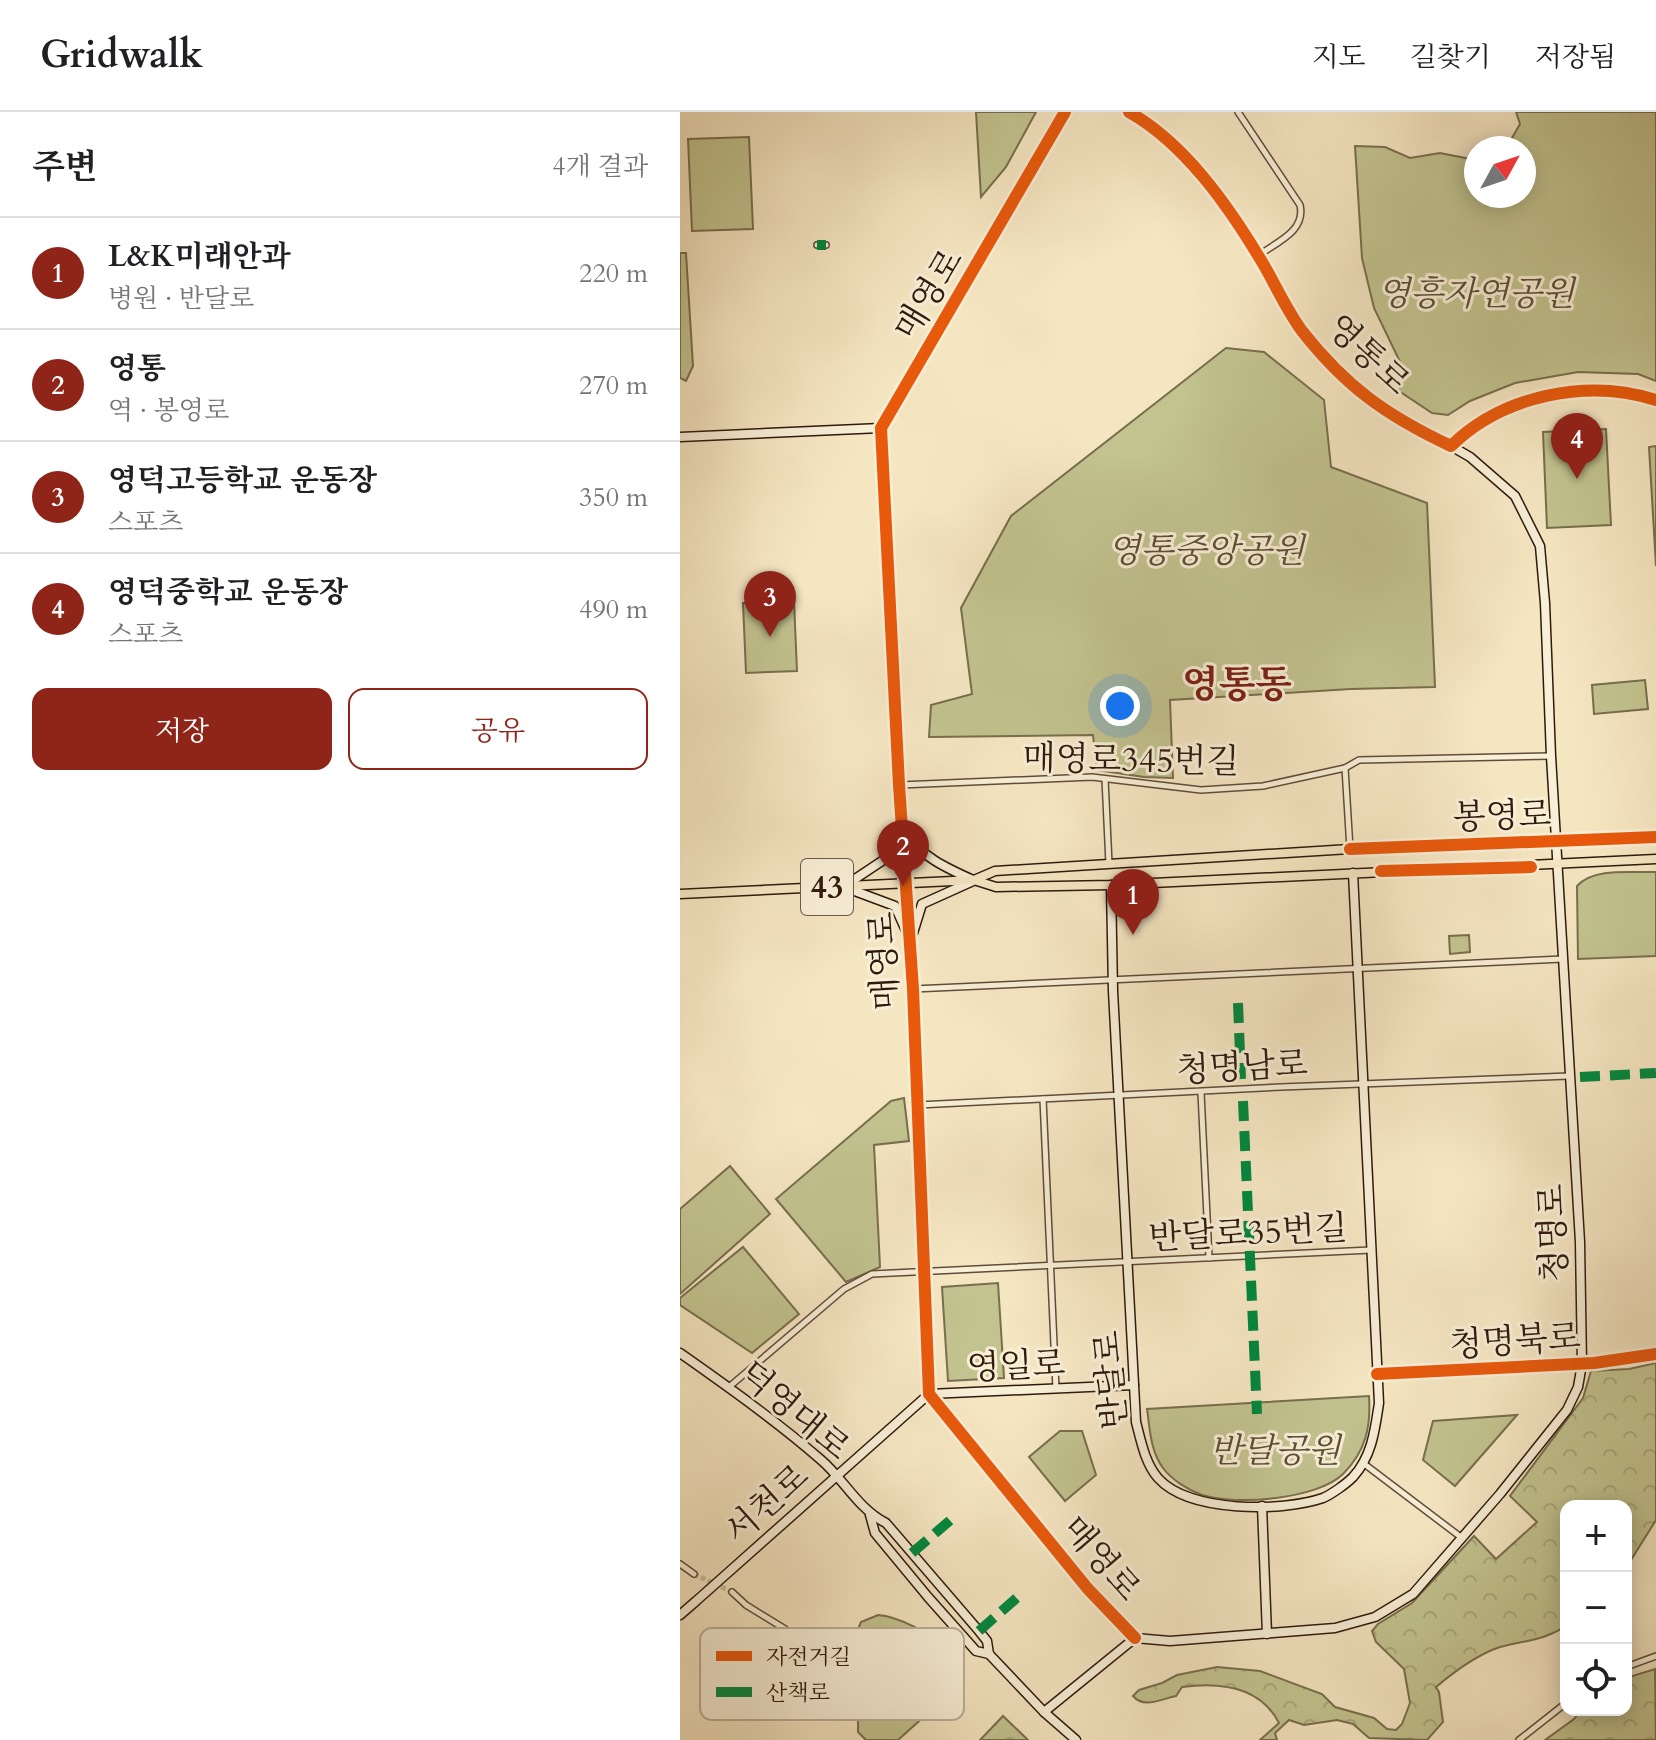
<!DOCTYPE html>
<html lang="ko">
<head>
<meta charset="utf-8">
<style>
	body { margin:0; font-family:Cardo,"Noto Serif KR",serif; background:#f6f6f6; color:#202124 }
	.controls { position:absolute; right:24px; bottom:24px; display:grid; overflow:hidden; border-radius:16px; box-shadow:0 4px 20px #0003 }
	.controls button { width:72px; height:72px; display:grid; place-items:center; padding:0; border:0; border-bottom:2px solid #e0e0e0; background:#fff; color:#202124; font:40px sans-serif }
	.compass { position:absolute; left:784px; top:24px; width:72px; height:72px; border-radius:50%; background:#fff; box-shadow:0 4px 20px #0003; rotate:50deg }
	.you { position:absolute; left:440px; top:594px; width:28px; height:28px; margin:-20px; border:6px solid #fff; border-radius:50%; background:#1a73e8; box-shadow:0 0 0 12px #1a73e833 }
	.badge { display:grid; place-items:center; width:52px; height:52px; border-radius:50%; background:#8f2418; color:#fff; font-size:26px; font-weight:700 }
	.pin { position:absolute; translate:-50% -66px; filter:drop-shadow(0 2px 4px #0008) }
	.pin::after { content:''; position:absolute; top:42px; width:28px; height:24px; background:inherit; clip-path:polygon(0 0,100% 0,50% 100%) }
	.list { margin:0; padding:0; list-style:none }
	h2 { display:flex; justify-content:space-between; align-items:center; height:104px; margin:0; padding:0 32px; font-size:34px }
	h2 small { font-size:26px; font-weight:400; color:#757577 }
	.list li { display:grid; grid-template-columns:52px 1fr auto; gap:24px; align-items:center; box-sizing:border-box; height:112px; padding:0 32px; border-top:2px solid #e0e0e0 }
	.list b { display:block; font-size:30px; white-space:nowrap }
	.list p { margin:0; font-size:26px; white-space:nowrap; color:#757577 }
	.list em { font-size:26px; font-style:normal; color:#757577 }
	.actions { display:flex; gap:16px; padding:24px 32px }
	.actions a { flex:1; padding:18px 0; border:2px solid #8f2418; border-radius:16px; text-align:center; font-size:28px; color:#8f2418 }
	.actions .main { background:#8f2418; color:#fff }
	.icon { flex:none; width:44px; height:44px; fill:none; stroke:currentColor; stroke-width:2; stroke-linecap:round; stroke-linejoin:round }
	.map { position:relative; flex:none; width:976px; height:1628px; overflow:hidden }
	header { display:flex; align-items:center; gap:48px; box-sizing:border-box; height:112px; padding:0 40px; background:#fff; border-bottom:2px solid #e0e0e0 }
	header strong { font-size:38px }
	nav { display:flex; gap:44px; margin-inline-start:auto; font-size:28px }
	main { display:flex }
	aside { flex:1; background:#fff }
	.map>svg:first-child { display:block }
	.green { fill:#c2c38f; stroke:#786e4e; stroke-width:2 }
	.forest { fill:url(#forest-crowns); stroke:#786e4e; stroke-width:2 }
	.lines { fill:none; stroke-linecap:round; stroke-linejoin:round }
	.street-tunnel { stroke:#cdbd9e; stroke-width:5; stroke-dasharray:5 2.5; stroke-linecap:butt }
	.street-casing { stroke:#604c3a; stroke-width:8 }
	.secondary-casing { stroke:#2f190d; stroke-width:11 }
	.primary-casing { stroke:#2f190d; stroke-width:11 }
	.street { stroke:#f8efd7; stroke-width:5 }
	.secondary { stroke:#f8efd7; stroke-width:8 }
	.primary { stroke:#f5e6c2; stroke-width:8 }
	.secondary-bridge-casing { stroke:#2f190d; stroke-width:11; stroke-linecap:butt }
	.secondary-bridge { stroke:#f8efd7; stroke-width:8 }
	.quiet { stroke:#00873e; stroke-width:10; stroke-dasharray:20 10; stroke-linecap:butt }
	.cycleway-casing { stroke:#f8efd7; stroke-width:17 }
	.cycleway { stroke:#e8590c; stroke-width:12 }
	.labels { text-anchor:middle; stroke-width:6; stroke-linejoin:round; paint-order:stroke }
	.shield { fill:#f8efd7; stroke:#6b594a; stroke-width:2 }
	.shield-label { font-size:32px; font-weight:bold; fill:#2f190d }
	.park-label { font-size:34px; font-style:italic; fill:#5b4c34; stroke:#f8efd7 }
	.street-label { font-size:34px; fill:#2f190d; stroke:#f8efd7 }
	.quarter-label { font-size:38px; font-weight:bold; fill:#7a1f14; stroke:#f8efd7 }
	.key { fill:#f8efd7; stroke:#bcaf9a; stroke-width:2 }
	.key-label { font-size:22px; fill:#2f190d }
</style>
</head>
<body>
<header>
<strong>Gridwalk</strong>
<nav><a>지도</a><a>길찾기</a><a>저장됨</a></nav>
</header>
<main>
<aside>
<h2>주변<small>4개 결과</small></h2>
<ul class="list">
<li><span class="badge">1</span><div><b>L&amp;K미래안과</b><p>병원 · 반달로</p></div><em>220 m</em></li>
<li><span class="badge">2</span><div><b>영통</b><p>역 · 봉영로</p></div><em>270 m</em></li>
<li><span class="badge">3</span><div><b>영덕고등학교 운동장</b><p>스포츠</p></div><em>350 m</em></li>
<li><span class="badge">4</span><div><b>영덕중학교 운동장</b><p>스포츠</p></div><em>490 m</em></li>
</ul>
<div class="actions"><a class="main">저장</a><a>공유</a></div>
</aside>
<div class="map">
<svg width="976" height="1628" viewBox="0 0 976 1628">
	<defs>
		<pattern id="forest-crowns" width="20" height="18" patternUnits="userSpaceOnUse" patternTransform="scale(2)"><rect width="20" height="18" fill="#c2c38f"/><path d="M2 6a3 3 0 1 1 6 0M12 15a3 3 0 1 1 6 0" fill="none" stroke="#a7a77a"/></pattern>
	</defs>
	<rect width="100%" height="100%" fill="#f5e6c2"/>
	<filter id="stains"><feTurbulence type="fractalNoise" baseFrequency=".0025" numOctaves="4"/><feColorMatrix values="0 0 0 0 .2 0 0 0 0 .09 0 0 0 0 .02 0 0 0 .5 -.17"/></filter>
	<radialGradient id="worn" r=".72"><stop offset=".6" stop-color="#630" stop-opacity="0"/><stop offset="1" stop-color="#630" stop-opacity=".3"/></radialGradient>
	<g class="green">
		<path d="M296 0H356L326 55 301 85Z"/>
		<path d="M836 0H976V269L958 262 898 260 835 271 790 289 768 303 752 301 719 279 722 254 694 196 682 146 675 34 705 35 730 46 760 41 796 48V84H844V36H823L828 33 840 12Z"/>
		<path d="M69 25 73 117 12 119 8 27Z"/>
		<path d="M0 141H6L13 254 6 269 0 266Z"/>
		<path d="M546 236 584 240 644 288 651 355 747 391 755 575 671 577 490 588 493 666 464 665 417 658 413 623 249 625 251 593 292 582 281 496 331 404Z"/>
		<path d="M926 317 931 413 867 416 863 320Z"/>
		<path d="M976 334V454L969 335Z"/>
		<path d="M114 489 117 559 66 561 63 491Z"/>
		<path d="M965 568 968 597 914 602 912 573Z"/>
		<path d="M976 760V844L898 847 897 774C914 755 952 761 976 760Z"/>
		<path d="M789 823 790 840 770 842 769 824Z"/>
		<path d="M224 986 229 1029 194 1033 200 1155 166 1170 96 1087 211 989Z"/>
		<path d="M50 1054 90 1102 0 1182V1097Z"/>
		<path d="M63 1135 119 1202 72 1241 0 1193V1186Z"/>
		<path d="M318 1171 324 1266 268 1269 262 1175Z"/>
		<path d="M689 1284C691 1315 686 1339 663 1362 638 1387 556 1394 522 1383 508 1378 492 1368 483 1356 470 1338 470 1317 467 1297Z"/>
		<path d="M837 1303 775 1374 743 1348 753 1309Z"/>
		<path d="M380 1319H402L416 1363 385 1389 349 1345Z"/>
		<path d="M198 1503C214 1504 257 1521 261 1539 265 1559 241 1566 257 1593L218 1628H186L178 1620V1603L207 1602 205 1561 180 1533 176 1522 181 1510Z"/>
	</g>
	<g class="forest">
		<path d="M976 1251V1408L946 1456V1394H886V1514C863 1529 846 1528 820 1535 796 1543 775 1559 756 1575L759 1580 763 1610 747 1628 689 1626 673 1612 657 1608 624 1613 609 1608 595 1621 597 1628H580L599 1611C580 1574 539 1570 502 1575L496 1584C481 1587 464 1597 453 1584L459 1578 482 1571 497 1563 537 1555 580 1559 642 1582 655 1595 694 1606 707 1617 716 1618 722 1612 730 1591 724 1557 696 1530 692 1519 698 1512 732 1491 794 1424 816 1447 857 1410 830 1384 903 1286 911 1259 949 1257Z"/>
		<path d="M975 1557 976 1628H865L894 1607 901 1598H946V1566Z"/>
		<path d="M323 1604 348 1628H300Z"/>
	</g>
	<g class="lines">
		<path class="street-tunnel" d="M14 1462 52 1480"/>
		<defs>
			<g id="street">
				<path d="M558 0 620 93C626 119 597 130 579 143"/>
				<path d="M137 133H146"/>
				<path d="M665 656 670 737"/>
				<path d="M425 667 429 752"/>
				<path d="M220 673 412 665 521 678 583 674 665 656 679 648 871 644"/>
				<path d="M233 877 883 847"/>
				<path d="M521 981 529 1146"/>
				<path d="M363 987 376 1277"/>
				<path d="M238 993 601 975 889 964"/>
				<path d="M49 1275 164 1177 192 1162 691 1138"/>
				<path d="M683 1351 782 1426"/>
				<path d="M0 1452 14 1462"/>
				<path d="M52 1480 66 1493 105 1517"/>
				<path d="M946 1555 976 1544"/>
				<path d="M839 1628 886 1591"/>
			</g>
			<g id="secondary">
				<path d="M385 0 201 316 219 673 233 877 249 1282 408 1477 455 1526"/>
				<path d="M449 0C504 31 547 92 579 145 594 169 605 196 622 219 666 275 707 304 771 334 823 283 908 266 976 288"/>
				<path d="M0 325 201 316"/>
				<path d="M431 773 433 879 456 1310C461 1329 465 1351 478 1366 509 1401 602 1400 643 1386 652 1382 666 1372 673 1365 692 1344 695 1318 699 1291L673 761"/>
				<path d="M163 775 211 743 223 720C243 745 264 755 293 768"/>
				<path d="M164 775 215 794 228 823"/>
				<path d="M233 821 242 792 293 769"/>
				<path d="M0 1241C48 1275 95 1308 140 1347 164 1367 177 1396 206 1411L299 1519 307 1529 309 1542 364 1600 396 1628"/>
				<path d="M697 1262 914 1251 976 1242"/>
				<path d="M582 1394 587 1522"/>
				<path d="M190 1403 195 1421 248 1485 296 1539 309 1542"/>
				<path d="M51 1458 249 1282 454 1273"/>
				<path d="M0 1503 15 1490"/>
				<path d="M364 1600 455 1526 490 1529 655 1516 695 1505 733 1482 820 1382 887 1298 898 1275 902 1252 900 1130 871 644 865 491 860 434 835 384 790 345 771 334"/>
			</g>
			<g id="primary">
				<path d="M294 768 315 759 670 737 976 725"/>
				<path d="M0 782 294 768 316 775 431 773 976 747"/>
			</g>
		</defs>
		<use href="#street" class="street-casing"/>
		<use href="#secondary" class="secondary-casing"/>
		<use href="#primary" class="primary-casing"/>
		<use href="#street" class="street"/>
		<use href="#secondary" class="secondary"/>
		<use href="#primary" class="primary"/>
		<defs>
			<path id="secondary-bridge" d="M15 1490 51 1458"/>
		</defs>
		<use href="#secondary-bridge" class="secondary-bridge-casing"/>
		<use href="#secondary-bridge" class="secondary-bridge"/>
		<g class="quiet">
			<path d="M137 133H146"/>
			<path d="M558 891 561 967"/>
			<path d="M900 965 976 961"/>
			<path d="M563 989 577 1302"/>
			<path d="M232 1441 274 1405"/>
			<path d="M299 1519 340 1483"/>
		</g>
		<defs>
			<g id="cycleway">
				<path d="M385 0 201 316 219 673 233 877 249 1282 408 1477 455 1526"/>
				<path d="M449 0C504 31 547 92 579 145 594 169 605 196 622 219 666 275 707 304 771 334 823 283 908 266 976 288"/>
				<path d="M670 737 976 725"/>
				<path d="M701 759 851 755"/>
				<path d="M697 1262 914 1251 976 1242"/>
			</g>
		</defs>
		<use href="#cycleway" class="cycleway-casing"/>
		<use href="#cycleway" class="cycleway"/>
	</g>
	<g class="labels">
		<rect class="shield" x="121" y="747" width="52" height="56" rx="6"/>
		<g class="shield-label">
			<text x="147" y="786">43</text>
		</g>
		<g class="park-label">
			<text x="796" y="193">영흥자연공원</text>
			<text x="526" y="450">영통중앙공원</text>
			<text x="595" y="1350">반달공원</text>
		</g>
		<g class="street-label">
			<text transform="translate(248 182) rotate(-59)" y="12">매영로</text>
			<text transform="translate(689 242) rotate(43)" y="12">영통로</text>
			<text transform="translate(451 647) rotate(1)" y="12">매영로345번길</text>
			<text transform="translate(822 703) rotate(-2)" y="12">봉영로</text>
			<text transform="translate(203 849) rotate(-93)" y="12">매영로</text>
			<text transform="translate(562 954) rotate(-3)" y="12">청명남로</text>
			<text transform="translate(568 1120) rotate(-3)" y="12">반달로35번길</text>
			<text transform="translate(872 1121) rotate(-92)" y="12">청명로</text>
			<text transform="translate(835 1228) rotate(-4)" y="12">청명북로</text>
			<text transform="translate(336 1253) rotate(-3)" y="12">영일로</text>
			<text transform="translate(430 1268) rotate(-95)" y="12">반달로</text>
			<text transform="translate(115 1298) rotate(40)" y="12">덕영대로</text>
			<text transform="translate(86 1391) rotate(-42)" y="12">서천로</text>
			<text transform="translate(422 1446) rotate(49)" y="12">매영로</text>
		</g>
		<g class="quarter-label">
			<text x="557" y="585">영통동</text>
		</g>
	</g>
	<rect x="20" y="1516" width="264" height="92" rx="12" class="key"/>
	<rect x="36" y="1539" width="36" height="10" fill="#e8590c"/>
	<rect x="36" y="1575" width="36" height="10" fill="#00873e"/>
	<g class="key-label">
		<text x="86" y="1552">자전거길</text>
		<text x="86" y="1588">산책로</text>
	</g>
	<rect width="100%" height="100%" filter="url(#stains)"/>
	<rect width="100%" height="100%" fill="url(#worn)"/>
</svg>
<div class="controls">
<button>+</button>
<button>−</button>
<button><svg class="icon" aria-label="locate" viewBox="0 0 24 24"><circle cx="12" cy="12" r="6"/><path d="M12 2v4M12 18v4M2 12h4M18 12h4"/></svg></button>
</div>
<svg class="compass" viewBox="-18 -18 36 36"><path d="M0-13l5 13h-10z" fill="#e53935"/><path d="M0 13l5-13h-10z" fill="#757577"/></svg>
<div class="you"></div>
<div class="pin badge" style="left:453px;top:823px">1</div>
<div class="pin badge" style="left:223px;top:774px">2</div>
<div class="pin badge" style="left:90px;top:525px">3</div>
<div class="pin badge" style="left:897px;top:367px">4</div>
</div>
</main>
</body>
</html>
